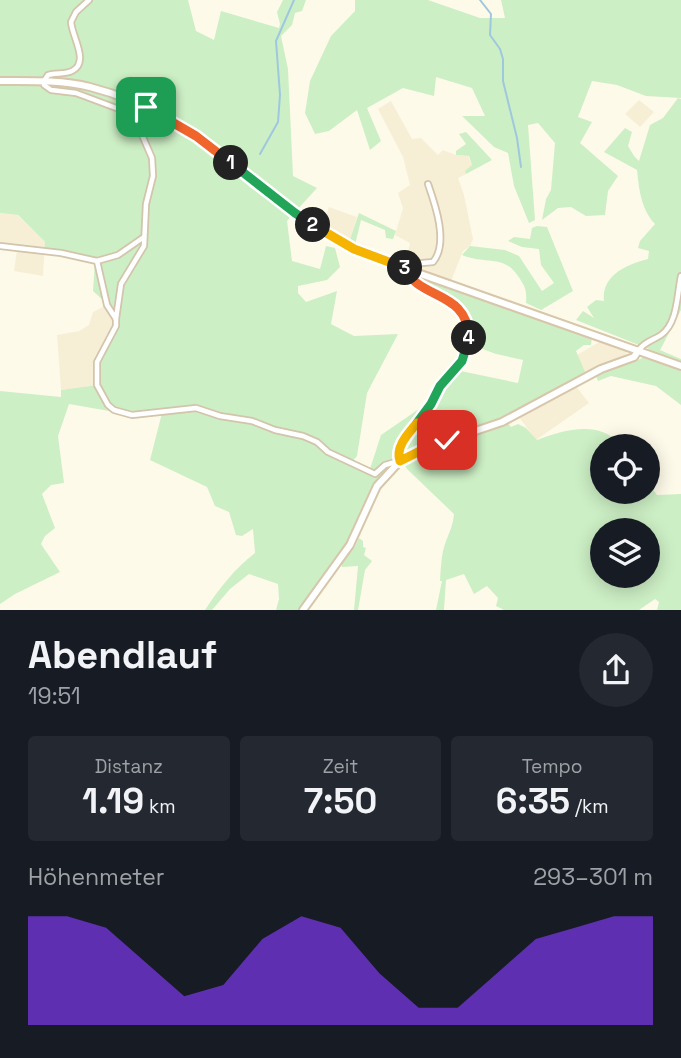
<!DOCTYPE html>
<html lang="de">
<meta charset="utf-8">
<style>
body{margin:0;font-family:"Space Grotesk",sans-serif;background:#242831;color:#f1f3f6;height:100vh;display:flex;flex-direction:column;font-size:26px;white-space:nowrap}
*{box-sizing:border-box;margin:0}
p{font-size:23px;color:#9ea1a6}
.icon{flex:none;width:38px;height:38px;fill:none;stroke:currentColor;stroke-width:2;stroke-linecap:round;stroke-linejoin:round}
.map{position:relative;height:610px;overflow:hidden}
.details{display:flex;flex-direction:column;background:#171b24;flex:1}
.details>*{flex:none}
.fabs{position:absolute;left:590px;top:434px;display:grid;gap:14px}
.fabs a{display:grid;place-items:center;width:70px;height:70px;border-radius:50%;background:#171b24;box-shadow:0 4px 18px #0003;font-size:35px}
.pin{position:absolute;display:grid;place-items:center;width:60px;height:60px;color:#fff;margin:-30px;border-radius:14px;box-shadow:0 4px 10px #0006}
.km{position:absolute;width:35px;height:35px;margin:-18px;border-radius:50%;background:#222;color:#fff;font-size:19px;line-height:35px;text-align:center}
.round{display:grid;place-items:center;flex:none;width:74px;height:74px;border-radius:37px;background:#242831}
.overview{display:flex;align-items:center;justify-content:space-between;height:119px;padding:0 28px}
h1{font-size:38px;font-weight:700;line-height:52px}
.figures{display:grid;grid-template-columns:repeat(3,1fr);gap:10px;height:119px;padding:7px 28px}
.figures div{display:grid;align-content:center;border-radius:7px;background:#242831;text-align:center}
.figures b{font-size:35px;font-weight:700}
.figures small{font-size:19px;font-weight:400}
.figures p{font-size:19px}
.chart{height:196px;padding:14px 28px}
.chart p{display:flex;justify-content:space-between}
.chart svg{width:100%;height:126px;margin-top:7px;fill:#7c3aed;opacity:.7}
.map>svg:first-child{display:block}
.residential{fill:#f7eed6}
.green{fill:#cdefc5;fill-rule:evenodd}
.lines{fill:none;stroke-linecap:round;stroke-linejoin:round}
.stream{stroke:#9fc8de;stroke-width:2}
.street-casing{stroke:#d3c4ac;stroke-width:8}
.secondary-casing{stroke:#d7c6aa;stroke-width:10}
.street{stroke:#fff;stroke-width:4.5}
.secondary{stroke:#fff;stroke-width:6}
.split-1-casing{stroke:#fff;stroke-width:14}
.split-2-casing{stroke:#fff;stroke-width:14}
.split-3-casing{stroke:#fff;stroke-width:14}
.split-4-casing{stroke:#fff;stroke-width:14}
.split-5-casing{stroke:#fff;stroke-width:14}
.split-6-casing{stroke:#fff;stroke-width:14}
.split-1{stroke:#f0652b;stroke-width:9}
.split-2{stroke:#22a559;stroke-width:9}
.split-3{stroke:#f5b400;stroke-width:9}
.split-4{stroke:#f0652b;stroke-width:9}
.split-5{stroke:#22a559;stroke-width:9}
.split-6{stroke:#f5b400;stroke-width:9}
</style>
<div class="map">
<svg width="681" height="610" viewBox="0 0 681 610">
<rect width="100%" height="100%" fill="#fefae9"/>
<!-- residential -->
<g class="residential">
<polygon points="639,100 654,112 640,127 625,114"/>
<polygon points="391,101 412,139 421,138 438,155 443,150 456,155 468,156 472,165 465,171 466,174 458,178 464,195 473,239 470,246 463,251 451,281 405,265 410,243 395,235 403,208 398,193 410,185 403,157 378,109"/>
<polygon points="329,207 357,217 349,242 322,227"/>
<polygon points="0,213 17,215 45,242 43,276 14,271 17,250 0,248"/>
<polygon points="107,305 116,319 97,385 61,390 57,335 79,331 89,325 93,312"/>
<polygon points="601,341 627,350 626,356 586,374 577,355"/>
<polygon points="575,385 589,403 536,440 519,417"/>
</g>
<!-- green -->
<g class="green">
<polygon points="0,0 188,0 196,31 214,40 221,11 279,28 280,24 277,12 283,0 306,0 302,11 295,13 292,25 281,36 288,69 293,176 317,188 296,211 199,136 156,109 59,79 0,77"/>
<polygon points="355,0 428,0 480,18 505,18 501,0 681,0 681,98 646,96 617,85 592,81 578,117 592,122 580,143 618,176 608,191 605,215 586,216 571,207 558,208 542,220 546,199 551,190 555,143 538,123 528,125 535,220 529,223 514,186 508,153 494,147 462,116 485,116 472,88 436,77 434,96 403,88 367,108 381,141 370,150 357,110 329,131 315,134 305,113 310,81 331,36 355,11"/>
<path d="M0 83H52L85 88 147 111 192 137 236 170 250 187 266 199 269 196 293 214 287 221 292 261 320 269 326 246 335 248 340 267 327 280 298 286V293L306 302 337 291 331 324 354 336 398 334 367 393 357 456 351 463 374 476 385 466 395 463 376 483 353 539 302 610H276L279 599 278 584 249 574 230 589 212 610H205C218 590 235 568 255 553L253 529 242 536 236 535 229 512 215 506 207 487 150 460 162 413 132 415 69 404 58 436 64 483 51 485 42 494 55 528 45 536 41 544 60 572 15 594 0 604V391L61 397V390L97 385V362L116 326V318L106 303 93 291 95 261 44 252 45 242 18 215 0 213Z"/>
<path d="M678 98 681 99V310L660 350 681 359V405L656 386 611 376 598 381 596 376 645 357 649 349 576 320 583 311 594 318 587 307 596 300 604 301C601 275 628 264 648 259L649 251 638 248 640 241 655 224C641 209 639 189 637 170L604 152 625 128 632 132 628 146 634 156 639 161 650 125 663 118Z"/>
<polygon points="466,132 492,160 466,174 465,171 472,165 469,156 456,155 456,151 466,144 459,134"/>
<polygon points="359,213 396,231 393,239 386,238 385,230 361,220 355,245 349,242"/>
<path d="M537 226 547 227 573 291 541 310 526 303C527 290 525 286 518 276 503 254 486 265 462 255L470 246 505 250 519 256 542 291 554 283 541 265 539 249 522 247 508 241 514 237 530 239 532 228Z"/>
<path d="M410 272 592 337 591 345H584L576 351 586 374 506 420 511 427 518 424 526 428 537 440C563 430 601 419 621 446H602V492H648V483L657 495 681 494V610H657L659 602 655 599 639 610H504L496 606 498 598 487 586 474 594 464 574 446 580 444 610H436L442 581H440C441 567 441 554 446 541 450 531 453 525 454 514L407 469 401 458 385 464 375 473 370 469 381 435 435 398 441 383 456 370 518 383 523 360 496 354 469 344C466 290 440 305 405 281L403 274 410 281ZM602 530H648V576H602Z"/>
<polygon points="359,538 363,541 363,547 366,548 364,555 372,561 365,570 358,610 354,610 358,566 342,567 341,562 349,551 354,548"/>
</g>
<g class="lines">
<!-- stream -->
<g class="stream">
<polyline points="480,0 491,14 490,35 500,49 503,59 503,81 517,138 521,167"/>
<polyline points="260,154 278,122 280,95 276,41 294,0"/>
</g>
<defs>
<g id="street">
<path d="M0 246 61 253 97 261 107 305 116 319 121 284 144 246 146 204 153 176 152 158 136 121 127 112 76 93 51 90 44 85V81L48 75C56 72 64 75 72 71 90 62 72 37 71 22L76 12 89 0"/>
<polyline points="97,261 118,255 144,237"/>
<polyline points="116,319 116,326 97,362 97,385 108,405 114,410 132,415 196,408 220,416 252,421 275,430 303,436 317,442 328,452 375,474 385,465 399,461"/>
<path d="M638 351C645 341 652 341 661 335 678 323 677 294 681 276"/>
<path d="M398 459C398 437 421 422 431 405 434 398 436 391 440 385 455 366 473 359 469 330 463 290 420 297 407 274V269L412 264 433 262C449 243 435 204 428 184"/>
</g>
<g id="secondary">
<path d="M0 81C30 81 61 80 90 87 178 109 226 165 297 214 323 233 351 247 381 260L681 366"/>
<polyline points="303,610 350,545 377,486 400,461 428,447 502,422 601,369 634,357 638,351"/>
</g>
</defs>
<!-- street casing -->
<use href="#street" class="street-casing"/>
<!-- secondary casing -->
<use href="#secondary" class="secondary-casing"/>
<!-- street -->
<use href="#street" class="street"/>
<!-- secondary -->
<use href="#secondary" class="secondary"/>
</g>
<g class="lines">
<defs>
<polyline id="split-1" points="146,107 196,136 231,163"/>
<polyline id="split-2" points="231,163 295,213 313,225"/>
<polyline id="split-3" points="313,225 354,249 405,268"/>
<path id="split-4" d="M405 268C418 300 468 290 469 338"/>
<polyline id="split-5" points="417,423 431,404 440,386 462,361 469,338"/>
<path id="split-6" d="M417 423C408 434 395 447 400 461L428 447 447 440"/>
</defs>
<!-- split-1 casing -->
<use href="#split-1" class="split-1-casing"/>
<!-- split-2 casing -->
<use href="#split-2" class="split-2-casing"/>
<!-- split-3 casing -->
<use href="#split-3" class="split-3-casing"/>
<!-- split-4 casing -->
<use href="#split-4" class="split-4-casing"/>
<!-- split-5 casing -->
<use href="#split-5" class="split-5-casing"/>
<!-- split-6 casing -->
<use href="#split-6" class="split-6-casing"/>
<!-- split-1 -->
<use href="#split-1" class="split-1"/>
<!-- split-2 -->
<use href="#split-2" class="split-2"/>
<!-- split-3 -->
<use href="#split-3" class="split-3"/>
<!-- split-4 -->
<use href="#split-4" class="split-4"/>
<!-- split-5 -->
<use href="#split-5" class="split-5"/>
<!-- split-6 -->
<use href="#split-6" class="split-6"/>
</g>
</svg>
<div class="fabs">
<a><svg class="icon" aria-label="locate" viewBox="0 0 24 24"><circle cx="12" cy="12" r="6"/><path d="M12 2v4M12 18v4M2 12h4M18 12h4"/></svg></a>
<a><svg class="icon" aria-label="layers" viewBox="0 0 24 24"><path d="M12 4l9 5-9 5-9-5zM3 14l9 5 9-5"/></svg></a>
</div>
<div class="pin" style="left:146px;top:107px;background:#1e9e55"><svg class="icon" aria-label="arrive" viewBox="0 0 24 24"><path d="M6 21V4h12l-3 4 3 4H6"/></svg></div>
<div class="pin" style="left:447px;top:440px;background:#d93025"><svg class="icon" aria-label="check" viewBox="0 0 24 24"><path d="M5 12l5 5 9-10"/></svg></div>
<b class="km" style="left:231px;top:163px">1</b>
<b class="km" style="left:313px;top:225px">2</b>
<b class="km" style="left:405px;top:268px">3</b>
<b class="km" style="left:469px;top:338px">4</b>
</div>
<section class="details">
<div class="overview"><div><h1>Abendlauf</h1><p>19:51</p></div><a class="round"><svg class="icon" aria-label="share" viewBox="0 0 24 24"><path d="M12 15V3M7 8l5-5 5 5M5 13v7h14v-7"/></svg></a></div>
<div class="figures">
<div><p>Distanz</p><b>1.19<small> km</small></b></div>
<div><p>Zeit</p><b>7:50</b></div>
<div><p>Tempo</p><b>6:35<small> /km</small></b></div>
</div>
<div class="chart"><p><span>Höhenmeter</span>293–301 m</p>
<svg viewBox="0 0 160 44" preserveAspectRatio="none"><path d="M0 44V6L10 6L20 10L30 22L40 34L50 30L60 14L70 6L80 10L90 26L100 38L110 38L120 26L130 14L140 10L150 6L160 6V44z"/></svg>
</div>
</section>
